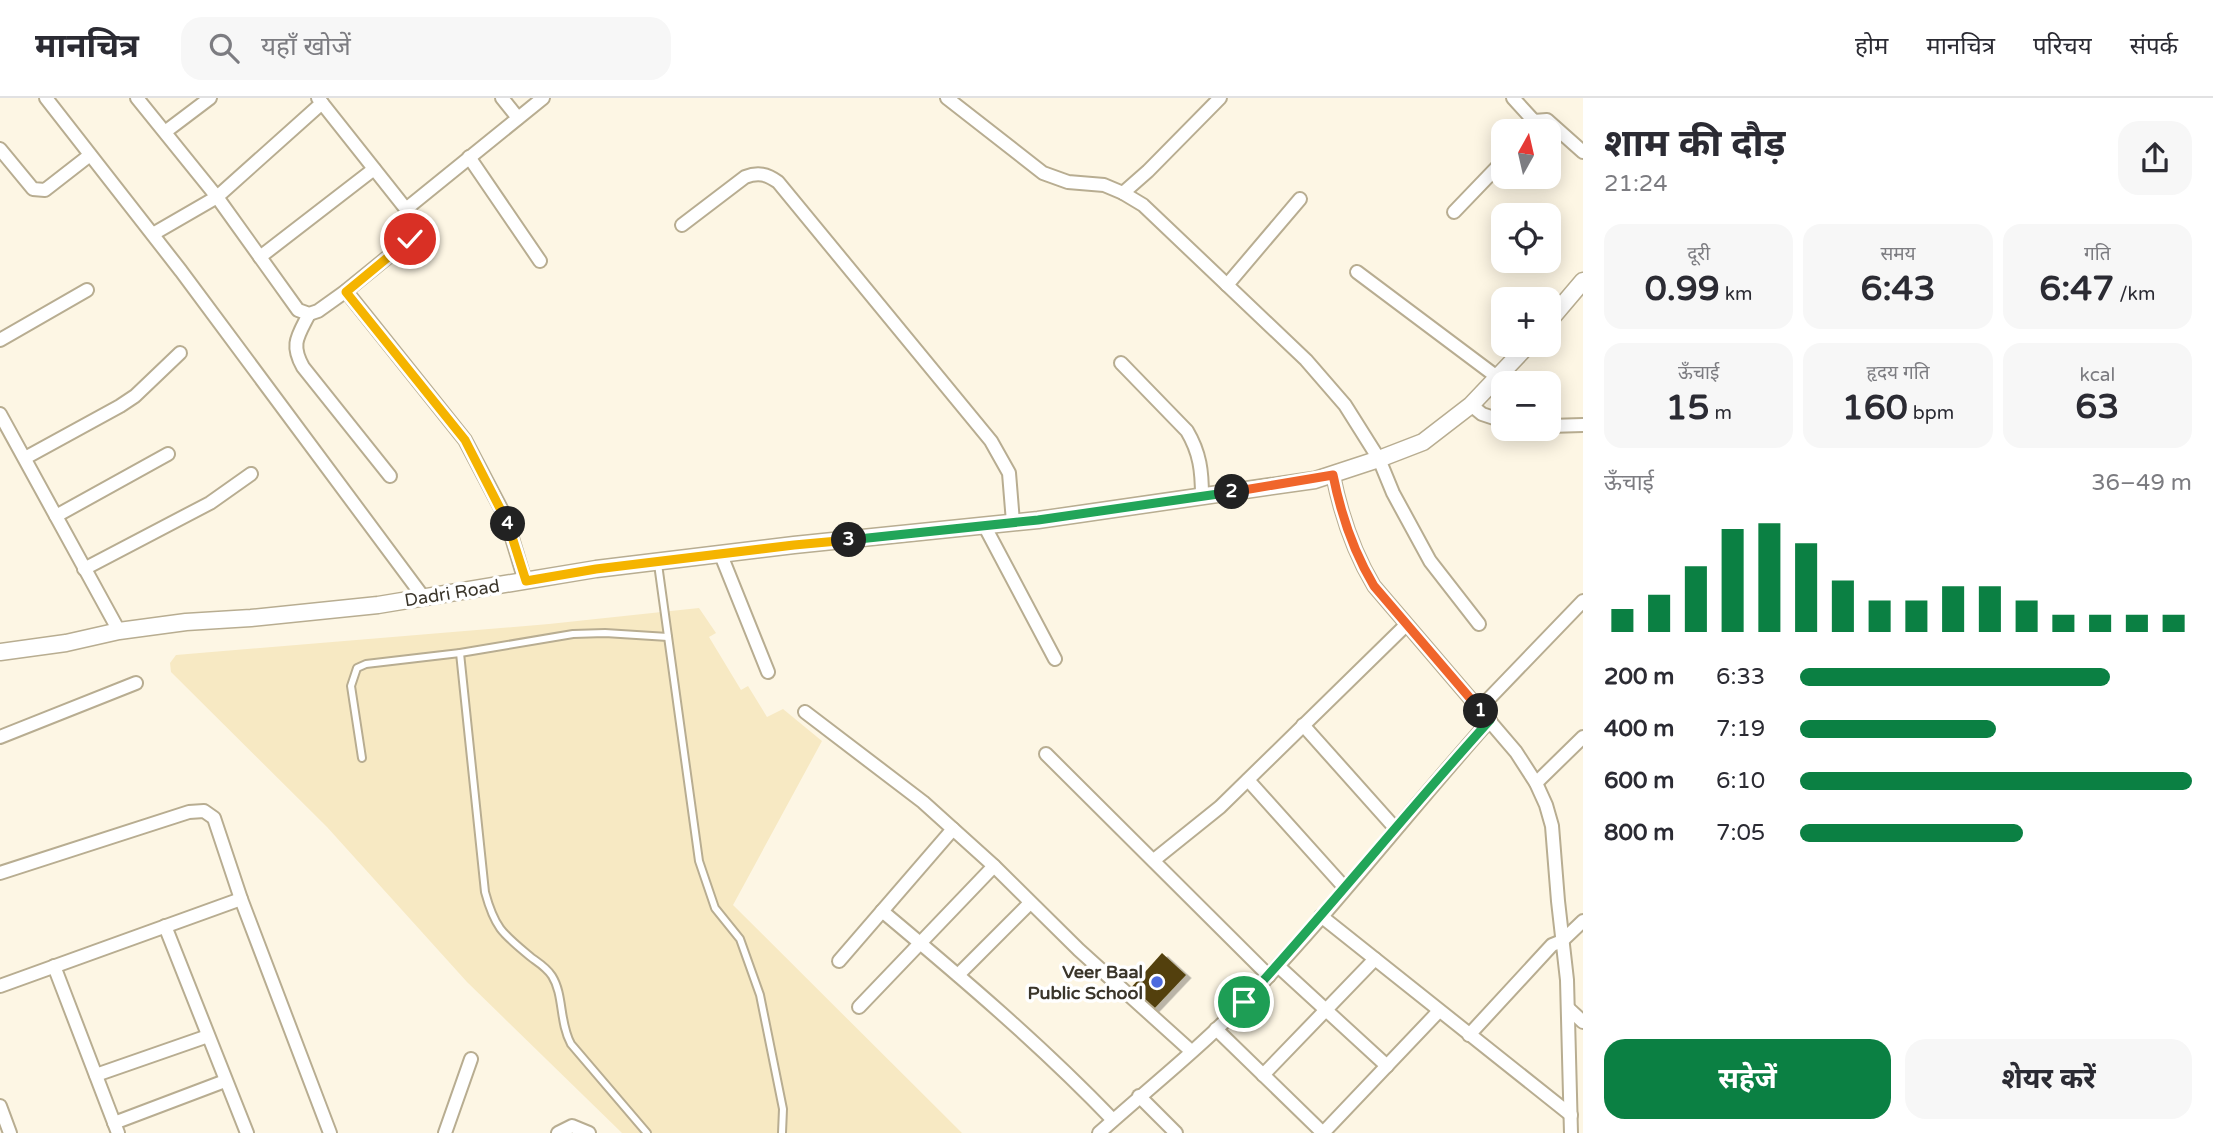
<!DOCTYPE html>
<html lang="hi">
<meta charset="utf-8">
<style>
body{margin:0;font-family:"Varela Round","Noto Sans Devanagari",sans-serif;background:#f7f7f7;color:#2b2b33;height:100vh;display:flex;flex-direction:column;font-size:26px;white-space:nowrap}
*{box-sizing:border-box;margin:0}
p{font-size:23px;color:#7c7c81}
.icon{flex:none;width:38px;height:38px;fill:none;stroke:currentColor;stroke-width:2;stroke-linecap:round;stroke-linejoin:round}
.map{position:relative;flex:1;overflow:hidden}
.panel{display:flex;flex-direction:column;background:#fff;width:630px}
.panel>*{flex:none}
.needle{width:46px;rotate:8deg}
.controls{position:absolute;left:1491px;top:21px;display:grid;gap:14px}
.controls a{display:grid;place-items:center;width:70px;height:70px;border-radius:14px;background:#fff;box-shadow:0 4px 18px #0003;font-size:35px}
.pin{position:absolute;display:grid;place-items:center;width:60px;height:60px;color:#fff;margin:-30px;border:4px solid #fff;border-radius:50%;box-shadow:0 2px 7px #0007}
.km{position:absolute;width:35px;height:35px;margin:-18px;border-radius:50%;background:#222;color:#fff;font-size:19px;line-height:35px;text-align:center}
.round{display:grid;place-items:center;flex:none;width:74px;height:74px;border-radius:21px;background:#f7f7f7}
.overview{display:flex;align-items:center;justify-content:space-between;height:119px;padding:0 21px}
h1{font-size:38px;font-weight:700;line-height:52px}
.figures{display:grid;grid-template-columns:repeat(3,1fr);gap:10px;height:119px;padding:7px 21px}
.figures div{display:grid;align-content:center;border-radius:18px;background:#f7f7f7;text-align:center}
.figures b{font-size:35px;font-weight:700}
.figures small{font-size:19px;font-weight:400}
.figures p{font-size:19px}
.chart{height:196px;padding:14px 21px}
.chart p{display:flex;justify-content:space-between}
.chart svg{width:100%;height:126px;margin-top:7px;stroke:#0b8043;stroke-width:6}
.button{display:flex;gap:14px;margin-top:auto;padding:14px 21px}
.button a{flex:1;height:80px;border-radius:21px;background:#0b8043;color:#fff;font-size:28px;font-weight:700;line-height:80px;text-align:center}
.button a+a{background:#f7f7f7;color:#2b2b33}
ul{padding:0 21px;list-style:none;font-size:23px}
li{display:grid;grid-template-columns:112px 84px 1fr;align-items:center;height:52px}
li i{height:18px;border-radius:9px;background:#0b8043}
header{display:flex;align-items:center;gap:42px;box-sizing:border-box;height:98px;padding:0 35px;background:#fff;border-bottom:2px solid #e1e1e2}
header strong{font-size:33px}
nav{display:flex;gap:38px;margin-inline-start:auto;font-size:24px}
.search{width:490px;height:63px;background:#f7f7f7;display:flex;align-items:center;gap:18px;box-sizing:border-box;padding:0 24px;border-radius:21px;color:#7c7c81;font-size:26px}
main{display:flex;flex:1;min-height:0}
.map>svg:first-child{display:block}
.built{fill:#f7e9c3}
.building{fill:#53410a;filter:url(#shadow)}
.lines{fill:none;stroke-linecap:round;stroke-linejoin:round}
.service-casing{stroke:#b8ad91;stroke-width:10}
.minor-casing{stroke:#b8ad91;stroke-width:16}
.secondary-casing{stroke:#b8ad91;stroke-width:19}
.service{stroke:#fff;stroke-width:6}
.minor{stroke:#fff;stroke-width:12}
.secondary{stroke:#fff;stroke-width:16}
.split-1-casing{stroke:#fff;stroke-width:14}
.split-2-casing{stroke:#fff;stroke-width:14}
.split-3-casing{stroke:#fff;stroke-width:14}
.split-4-casing{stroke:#fff;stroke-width:14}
.split-5-casing{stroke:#fff;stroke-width:14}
.split-1{stroke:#22a559;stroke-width:9}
.split-2{stroke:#f0652b;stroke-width:9}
.split-3{stroke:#22a559;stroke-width:9}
.split-4{stroke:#f5b400;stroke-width:9}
.split-5{stroke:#f5b400;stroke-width:9}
.poi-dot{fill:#4c6ade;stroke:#fff;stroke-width:2.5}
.labels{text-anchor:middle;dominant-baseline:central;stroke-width:7;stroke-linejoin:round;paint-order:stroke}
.street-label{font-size:18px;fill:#3a352a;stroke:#fff}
.poi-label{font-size:18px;font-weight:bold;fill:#3a352a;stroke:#fff;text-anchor:end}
</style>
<header>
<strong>मानचित्र</strong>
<div class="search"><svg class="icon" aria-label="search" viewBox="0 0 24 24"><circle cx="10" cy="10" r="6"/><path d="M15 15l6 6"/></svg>यहाँ खोजें</div>
<nav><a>होम</a><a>मानचित्र</a><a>परिचय</a><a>संपर्क</a></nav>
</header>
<main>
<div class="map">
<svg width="1583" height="1035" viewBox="0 0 1583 1035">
<defs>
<filter id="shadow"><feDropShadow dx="5.5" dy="3" stdDeviation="0" flood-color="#0004"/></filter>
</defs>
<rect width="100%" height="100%" fill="#fdf6e4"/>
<!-- built -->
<polygon class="built" points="699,510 716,535 709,539 741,592 748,588 767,619 783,611 822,643 733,807 962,1035 622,1035 467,884 327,729 171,574 170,565 176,557 549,526"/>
<!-- building -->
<polygon class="building" points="1162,855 1186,877 1152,913 1129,892"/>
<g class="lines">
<defs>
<g id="service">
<polyline points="658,466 699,763 715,810 740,841 760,897 783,1011 782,1035"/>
<path d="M460 555 485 794C495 831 503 836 532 860 539 865 547 870 552 878 564 897 559 924 571 946L647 1035"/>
<polyline points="362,660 351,588 357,570 366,566 460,555 573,536 605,535 668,539"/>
</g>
<g id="minor">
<polyline points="46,0 181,173 424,500"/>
<polyline points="137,0 217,99 298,212 309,216 318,213 346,193 410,141 414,127 406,111 318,0"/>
<polyline points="502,0 518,20"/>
<polyline points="947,0 1043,75 1068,84 1104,87 1123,95 1143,107 1306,262 1345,307 1379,361 1393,395 1430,463 1479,526"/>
<polyline points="1513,0 1534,23 1547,22 1583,54"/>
<polyline points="165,34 210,0"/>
<polyline points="0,51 33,91 45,92 90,57"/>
<polyline points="469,59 540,163"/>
<polyline points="1123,95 1148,73 1220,0"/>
<polyline points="406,111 543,0"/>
<polyline points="1454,114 1503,63"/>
<path d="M682 127 745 79C758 74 767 76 778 84L991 343 1009 375 1013 424"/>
<polyline points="153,136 217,99 322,5"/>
<polyline points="260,159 374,71"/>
<polyline points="1357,174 1497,279"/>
<polyline points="1227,187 1300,101"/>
<polyline points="346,193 465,342 506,420 525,483"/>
<path d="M309 216C298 238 290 246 303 269L390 378"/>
<polyline points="0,242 87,192"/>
<path d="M1121 265 1187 333C1200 355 1202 373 1202 399"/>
<polyline points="1471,307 1482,316 1503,323"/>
<polyline points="0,316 119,533"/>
<polyline points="1549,328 1583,327"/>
<polyline points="25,360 120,308 135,298 180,255"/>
<path d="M1333 377C1341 417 1353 453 1374 488L1516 654 1536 685 1546 707 1552 728 1558 803 1567 882 1571 1035"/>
<polyline points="56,418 168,356"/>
<polyline points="984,427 1055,561"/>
<polyline points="721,457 768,574"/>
<polyline points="84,471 210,405 251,376"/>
<polyline points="1479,611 1583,503"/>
<polyline points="805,614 923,704 994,768 1079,852 1191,953"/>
<polyline points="1303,627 1395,730"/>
<polyline points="0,639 136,585"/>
<polyline points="1046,656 1269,878"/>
<polyline points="1248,682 1345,790"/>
<polyline points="1536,685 1583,639"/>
<polyline points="1154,762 1220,709 1406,527"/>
<polyline points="0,775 189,714 204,713 214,720 241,801 330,1035"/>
<path d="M882 813C962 880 1041 947 1113 1022"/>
<polyline points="1321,818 1571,1017"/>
<polyline points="165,828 247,1035"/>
<polyline points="839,863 953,731"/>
<polyline points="54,868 118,1035"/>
<polyline points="1278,868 1387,968"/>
<polyline points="958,877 1030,805"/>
<polyline points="0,888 241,801"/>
<polyline points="859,909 994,768"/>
<polyline points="1569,911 1583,924"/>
<polyline points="1216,931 1323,1035"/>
<polyline points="1469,937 1552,847 1562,843 1583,823"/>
<polyline points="96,977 208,938"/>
<polyline points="1263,977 1375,861"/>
<polyline points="1139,998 1176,1035"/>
<polyline points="0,1008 10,1035"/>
<polyline points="114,1025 225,983"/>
<polyline points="445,1035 471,961"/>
<polyline points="558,1035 572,1028 589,1035"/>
<path d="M1099 1035C1148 991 1200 950 1245 903 1331 814 1407 715 1490 622"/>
<polyline points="1323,1035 1439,913"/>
</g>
<g id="secondary">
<polyline points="1549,223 1583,183"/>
<polyline points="0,554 66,545 119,533 186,524 251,520 378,507 596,471 794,447 1038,422 1315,382 1379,361 1423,344 1471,307 1528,247"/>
</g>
</defs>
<!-- service casing -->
<use href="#service" class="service-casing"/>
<!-- minor casing -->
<use href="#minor" class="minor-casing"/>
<!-- secondary casing -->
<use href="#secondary" class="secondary-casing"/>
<!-- service -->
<use href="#service" class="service"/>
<!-- minor -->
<use href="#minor" class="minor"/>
<!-- secondary -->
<use href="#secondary" class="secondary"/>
</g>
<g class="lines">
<defs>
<path id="split-1" d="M1244 904C1328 812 1406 715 1490 622L1481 613"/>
<path id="split-2" d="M1232 394 1333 377C1341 417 1353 453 1374 488L1481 613"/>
<polyline id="split-3" points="849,442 1038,422 1232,394"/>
<polyline id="split-4" points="508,426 526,483 596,471 794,447 849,442"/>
<polyline id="split-5" points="410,141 346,194 465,342 508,426"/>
</defs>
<!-- split-1 casing -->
<use href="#split-1" class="split-1-casing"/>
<!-- split-2 casing -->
<use href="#split-2" class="split-2-casing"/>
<!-- split-3 casing -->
<use href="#split-3" class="split-3-casing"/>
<!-- split-4 casing -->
<use href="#split-4" class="split-4-casing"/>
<!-- split-5 casing -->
<use href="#split-5" class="split-5-casing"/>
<!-- split-1 -->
<use href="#split-1" class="split-1"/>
<!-- split-2 -->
<use href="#split-2" class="split-2"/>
<!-- split-3 -->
<use href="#split-3" class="split-3"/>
<!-- split-4 -->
<use href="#split-4" class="split-4"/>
<!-- split-5 -->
<use href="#split-5" class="split-5"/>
</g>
<!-- markers -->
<circle class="poi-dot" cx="1157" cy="884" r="7"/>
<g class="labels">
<!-- street labels -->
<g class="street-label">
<text transform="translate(452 495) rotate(-9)">Dadri Road</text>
</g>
<!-- poi labels -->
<g class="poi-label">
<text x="1143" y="874">Veer Baal<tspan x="1143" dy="21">Public School</tspan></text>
</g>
</g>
</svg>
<div class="controls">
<a><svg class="needle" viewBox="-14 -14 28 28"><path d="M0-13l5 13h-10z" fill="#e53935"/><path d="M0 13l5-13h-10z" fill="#7c7c81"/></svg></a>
<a><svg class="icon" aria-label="locate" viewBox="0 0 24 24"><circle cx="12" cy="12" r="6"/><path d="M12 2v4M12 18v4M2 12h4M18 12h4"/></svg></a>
<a>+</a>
<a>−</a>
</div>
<div class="pin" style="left:1244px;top:904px;background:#1e9e55"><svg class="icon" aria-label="arrive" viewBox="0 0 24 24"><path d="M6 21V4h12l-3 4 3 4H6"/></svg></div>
<div class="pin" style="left:410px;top:141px;background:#d93025"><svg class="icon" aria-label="check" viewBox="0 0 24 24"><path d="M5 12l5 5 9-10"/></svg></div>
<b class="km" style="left:1481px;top:613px">1</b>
<b class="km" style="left:1232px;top:394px">2</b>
<b class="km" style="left:849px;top:442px">3</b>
<b class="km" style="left:508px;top:426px">4</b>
</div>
<section class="panel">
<div class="overview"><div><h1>शाम की दौड़</h1><p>21:24</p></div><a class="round"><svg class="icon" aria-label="share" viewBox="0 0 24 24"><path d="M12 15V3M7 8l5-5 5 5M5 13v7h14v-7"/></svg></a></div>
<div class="figures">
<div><p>दूरी</p><b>0.99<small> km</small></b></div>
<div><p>समय</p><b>6:43</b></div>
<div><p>गति</p><b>6:47<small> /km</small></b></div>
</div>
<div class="figures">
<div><p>ऊँचाई</p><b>15<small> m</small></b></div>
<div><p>हृदय गति</p><b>160<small> bpm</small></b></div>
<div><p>kcal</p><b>63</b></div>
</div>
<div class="chart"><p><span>ऊँचाई</span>36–49 m</p>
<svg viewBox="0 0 160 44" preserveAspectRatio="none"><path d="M5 44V36M15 44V31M25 44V21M35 44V8M45 44V6M55 44V13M65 44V26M75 44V33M85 44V33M95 44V28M105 44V28M115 44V33M125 44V38M135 44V38M145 44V38M155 44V38"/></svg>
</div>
<ul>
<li><b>200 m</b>6:33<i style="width:79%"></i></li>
<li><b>400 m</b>7:19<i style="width:50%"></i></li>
<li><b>600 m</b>6:10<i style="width:100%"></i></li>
<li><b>800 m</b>7:05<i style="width:57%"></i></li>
</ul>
<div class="button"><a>सहेजें</a><a>शेयर करें</a></div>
</section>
</main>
